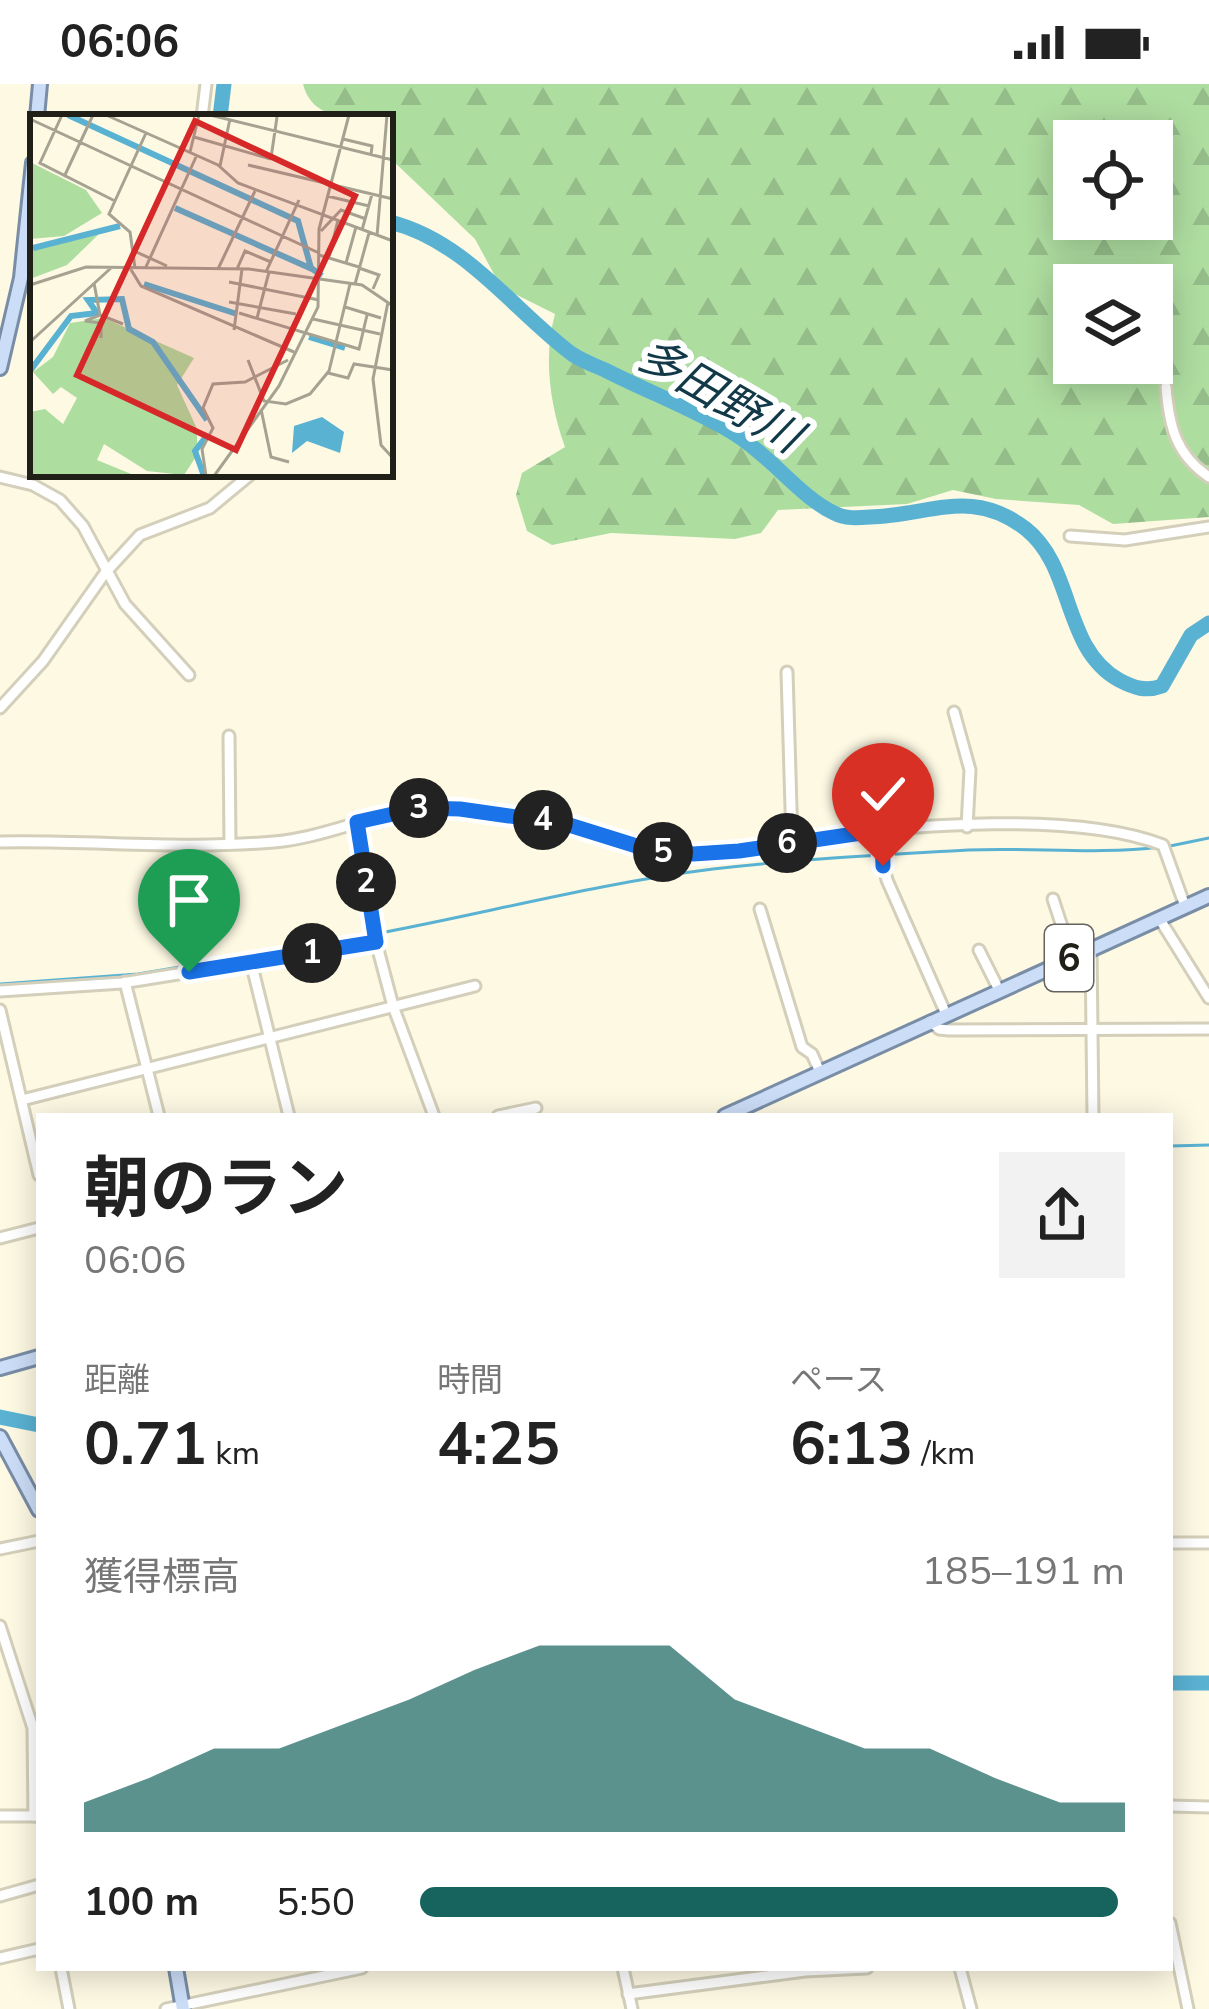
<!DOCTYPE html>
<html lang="ja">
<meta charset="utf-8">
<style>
body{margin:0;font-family:"Nunito Sans","Noto Sans JP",sans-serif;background:#f2f2f2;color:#222;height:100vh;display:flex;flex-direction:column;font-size:45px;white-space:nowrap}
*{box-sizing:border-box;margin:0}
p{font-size:39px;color:#767676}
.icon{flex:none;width:66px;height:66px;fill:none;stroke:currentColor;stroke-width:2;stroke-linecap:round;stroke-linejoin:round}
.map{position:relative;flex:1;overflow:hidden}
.details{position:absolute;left:36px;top:1029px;width:1137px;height:858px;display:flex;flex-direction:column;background:#fff;border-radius:0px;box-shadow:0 6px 30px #0003}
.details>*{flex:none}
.fabs{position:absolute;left:1053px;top:36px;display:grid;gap:24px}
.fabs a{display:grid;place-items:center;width:120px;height:120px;border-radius:0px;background:#fff;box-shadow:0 6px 30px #0003;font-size:60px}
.pin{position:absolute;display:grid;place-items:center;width:102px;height:102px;color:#fff;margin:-123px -51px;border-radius:50% 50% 50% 0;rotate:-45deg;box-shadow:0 0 12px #0007}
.pin .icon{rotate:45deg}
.km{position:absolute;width:60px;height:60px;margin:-30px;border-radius:50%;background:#222;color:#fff;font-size:33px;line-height:60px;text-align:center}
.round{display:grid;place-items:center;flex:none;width:126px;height:126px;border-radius:0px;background:#f2f2f2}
.summary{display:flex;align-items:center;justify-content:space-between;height:204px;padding:0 48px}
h1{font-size:66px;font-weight:700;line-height:90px}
.figures{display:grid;grid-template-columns:repeat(3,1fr);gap:18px;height:204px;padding:12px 48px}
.figures div{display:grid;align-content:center}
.figures b{font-size:60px;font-weight:700}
.figures small{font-size:33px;font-weight:400}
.figures p{font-size:33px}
.chart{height:336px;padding:24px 48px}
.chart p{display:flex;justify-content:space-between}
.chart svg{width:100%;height:216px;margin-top:12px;fill:#17645f;opacity:.7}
ul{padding:0 48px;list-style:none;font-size:39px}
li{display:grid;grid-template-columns:192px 144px 1fr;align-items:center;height:90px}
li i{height:30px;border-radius:15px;background:#17645f}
.status{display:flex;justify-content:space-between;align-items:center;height:84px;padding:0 60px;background:#fff;direction:ltr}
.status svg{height:33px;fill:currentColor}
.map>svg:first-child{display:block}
.forest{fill:url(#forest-firs);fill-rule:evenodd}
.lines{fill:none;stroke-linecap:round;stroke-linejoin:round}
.stream{stroke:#5ab2d3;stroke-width:3}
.river{stroke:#5ab2d3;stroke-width:15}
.minor-casing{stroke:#d3cfba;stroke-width:15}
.major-casing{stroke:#798da6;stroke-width:18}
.minor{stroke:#fff;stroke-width:9}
.major{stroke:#cbddf7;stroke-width:12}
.route-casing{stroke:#fff;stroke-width:24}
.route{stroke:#1a73e8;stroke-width:15}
.labels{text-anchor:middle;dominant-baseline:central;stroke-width:12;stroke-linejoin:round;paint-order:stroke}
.shield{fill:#fff;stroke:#64635d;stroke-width:3}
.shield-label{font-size:39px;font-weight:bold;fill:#212018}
.water-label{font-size:45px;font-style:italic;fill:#113947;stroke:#fff}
.inset-river{fill:none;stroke:#5ab2d3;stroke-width:6}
.inset-road{fill:none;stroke:#a5a292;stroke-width:3}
.view{fill:#d62828;fill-opacity:0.15;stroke:#d62828;stroke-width:6}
.inset-edge{fill:none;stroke:#212018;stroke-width:6}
</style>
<div class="status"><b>06:06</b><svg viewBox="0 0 49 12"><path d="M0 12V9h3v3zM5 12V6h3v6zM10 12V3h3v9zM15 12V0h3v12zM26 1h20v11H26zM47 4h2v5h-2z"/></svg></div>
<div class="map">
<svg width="1209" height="1925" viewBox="0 0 1209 1925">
<defs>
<pattern id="forest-firs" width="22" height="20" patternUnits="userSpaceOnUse" patternTransform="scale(3)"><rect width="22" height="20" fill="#aedda0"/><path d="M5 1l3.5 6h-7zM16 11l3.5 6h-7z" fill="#95bd89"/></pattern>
</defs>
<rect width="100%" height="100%" fill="#fdf9e3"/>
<!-- forest -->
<path class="forest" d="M303 0H1209V433L1113 440 1079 421 996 415 953 406 907 420 778 426 761 449 735 455 611 449 552 461 527 447 516 411 522 389 565 363C550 321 543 273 555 230L501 203 475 155 390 74V33C357 33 313 40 303 0ZM1074 57H1152V135H1074ZM1074 201H1152V279H1074Z"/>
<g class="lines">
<!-- stream -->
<g class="stream">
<polyline points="1170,762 1209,754"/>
<path d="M380 849C491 828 600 799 713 785 797 775 884 771 968 766 1032 763 1096 771 1160 763"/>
<polyline points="0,900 138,890 371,851"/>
<polyline points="1170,1062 1209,1061"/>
</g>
<!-- river -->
<g class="river">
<polyline points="220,33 224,0"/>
<path d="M390 138C466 157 513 226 572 270 582 277 594 281 605 286 648 308 694 325 735 350 771 372 800 413 834 429 845 435 858 434 870 433 931 431 972 403 1026 445 1075 484 1062 564 1119 596 1134 604 1146 608 1162 602L1191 551 1209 539"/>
<polyline points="0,1333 39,1341"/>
<polyline points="1170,1599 1209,1599"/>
</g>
<defs>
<g id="minor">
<polyline points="202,33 206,0"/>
<path d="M1166 303C1169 342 1176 371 1209 393"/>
<polyline points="0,393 33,401 60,416 83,442 125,520 189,591"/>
<polyline points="1070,452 1125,456 1209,443"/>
<polyline points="787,588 792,758"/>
<polyline points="0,624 43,577 105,489 140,451 210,424 251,390"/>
<polyline points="954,628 970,686 967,743"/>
<polyline points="229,652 230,760"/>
<polyline points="357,738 376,858 393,922 434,1032"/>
<polyline points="882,746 881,772 887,796 946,930"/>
<path d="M0 758C91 756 182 766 274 758 332 753 383 723 443 724 484 725 530 731 569 741 614 753 655 771 702 770 742 769 780 758 819 753 913 741 1075 727 1163 761L1185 822"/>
<polyline points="1053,815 1072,873"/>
<polyline points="760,825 802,963 812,970 820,988"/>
<polyline points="1159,834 1209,914"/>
<polyline points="1091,864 1093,1032"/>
<polyline points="979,866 999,906"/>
<polyline points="251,878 289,1032"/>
<polyline points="125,898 159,1032"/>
<polyline points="0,907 122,899 376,858"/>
<polyline points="0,926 39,1091"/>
<polyline points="930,937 939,945 949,946 1209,945"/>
<polyline points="22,1016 475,902"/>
<polyline points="498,1032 536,1024"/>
<polyline points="0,1154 39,1144"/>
<polyline points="1170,1459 1209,1459"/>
<polyline points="0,1465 39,1457"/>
<polyline points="0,1542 33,1644 34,1732"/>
<polyline points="1170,1722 1209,1723"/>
<polyline points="0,1732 39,1732"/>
<polyline points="0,1812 39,1801"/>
<polyline points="1170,1839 1188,1925"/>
<polyline points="0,1874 39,1865"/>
<polyline points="61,1884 69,1925"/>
<polyline points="623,1884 632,1925"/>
<polyline points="960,1884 971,1925"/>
<polyline points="628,1910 805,1887 867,1884"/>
<polyline points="166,1925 362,1884"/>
</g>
<g id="major">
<polyline points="37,33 40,0"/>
<polyline points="0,284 21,194 33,79"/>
<polyline points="725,1032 1209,812"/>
<polyline points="0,1284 39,1273"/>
<polyline points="0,1353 39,1426"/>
<polyline points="176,1884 183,1925"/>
</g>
</defs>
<!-- minor casing -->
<use href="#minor" class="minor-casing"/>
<!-- major casing -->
<use href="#major" class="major-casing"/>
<!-- minor -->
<use href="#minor" class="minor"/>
<!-- major -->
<use href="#major" class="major"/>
</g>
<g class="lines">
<defs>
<polyline id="route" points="189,888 376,858 357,738 420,724 460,725 566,740 643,764 693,770 739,767 882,746 883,782"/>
</defs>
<!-- route casing -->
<use href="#route" class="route-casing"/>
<!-- route -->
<use href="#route" class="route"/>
</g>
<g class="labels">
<!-- shield labels -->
<rect class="shield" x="1045" y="841" width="48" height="66" rx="9"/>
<g class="shield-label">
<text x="1069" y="874">6</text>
</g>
<!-- water labels -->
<g class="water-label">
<text transform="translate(719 312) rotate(30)">多田野川</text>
</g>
</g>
<!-- overview -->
<g transform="translate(30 30)">
<rect width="363" height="363" fill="#fdf9e3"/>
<path d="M0 48 56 76 72 99 34 122 0 125ZM58 119 68 121 37 151 0 165V134ZM74 204 164 244 147 271 167 315V341L154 361 117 357 74 330 67 346 106 362H0V298L15 295 33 310 47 284 31 273 23 280 3 258 23 243 40 209Z" fill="#aedda0"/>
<path d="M292 303 314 318 310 339 277 327 262 339 264 312Z" fill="#5ab2d3"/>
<path class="inset-river" d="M38 1 268 107 281 154 292 162M145 94 282 155M3 134 90 112M114 170 207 200M279 223 315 234M0 257 41 202 67 199 58 186 92 185 99 215 123 228 177 306M174 362 165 337 178 320"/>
<path class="inset-road" d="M32 1 10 49 85 87M76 1 188 51 208 69 363 127M180 1 363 46M0 5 289 139M164 23 241 45M313 25 342 32 341 41M160 38 169 1M241 44 247 3M218 51 363 85M190 52 200 5M34 63 63 1M297 82 339 92M332 116 342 80M291 117 311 96 336 105M347 122 357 1M102 136 137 152M289 141 329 153M299 143 308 106M316 149 326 113M100 154 111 172 264 238M105 154 100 118 79 100 116 19M329 154 349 161 343 175M115 155 166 43M188 155 225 77M207 155 215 137 241 148M236 158 269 86M199 168 289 186M64 169 70 201 93 210M325 170 339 119M0 171 56 153 219 155 332 171 363 192M199 188 266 200M358 188 343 265 351 331 361 342M315 193 351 204M209 199 329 235 337 201M70 201 55 207 71 209V224M227 204 239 158M283 205 350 220M204 216 212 155M0 228 81 154M218 246 234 287 256 290 280 280 299 257 320 170M298 259 318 264 324 250 363 256M231 295 241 343 259 348M176 362 172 335 183 314 173 294 183 270 215 268 258 246M184 362 249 272 288 193 289 115 319 1"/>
<path class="view" d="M165 7 325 82 206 336 47 261Z"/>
<rect width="363" height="363" class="inset-edge"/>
</g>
</svg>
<div class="fabs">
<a><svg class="icon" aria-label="locate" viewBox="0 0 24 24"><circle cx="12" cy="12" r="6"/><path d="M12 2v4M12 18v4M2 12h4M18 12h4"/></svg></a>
<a><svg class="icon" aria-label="layers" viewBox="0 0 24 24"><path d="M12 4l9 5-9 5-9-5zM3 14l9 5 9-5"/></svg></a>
</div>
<div class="pin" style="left:189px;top:888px;background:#1e9e55"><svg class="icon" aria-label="arrive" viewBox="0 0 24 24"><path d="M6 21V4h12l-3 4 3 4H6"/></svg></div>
<div class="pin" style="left:883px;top:782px;background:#d93025"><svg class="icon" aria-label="check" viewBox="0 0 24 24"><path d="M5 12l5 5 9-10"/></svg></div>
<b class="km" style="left:312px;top:869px">1</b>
<b class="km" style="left:366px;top:798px">2</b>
<b class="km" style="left:419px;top:724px">3</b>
<b class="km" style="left:543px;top:736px">4</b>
<b class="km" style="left:663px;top:768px">5</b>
<b class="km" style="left:787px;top:759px">6</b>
<section class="details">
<div class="summary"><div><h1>朝のラン</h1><p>06:06</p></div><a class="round"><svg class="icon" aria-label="share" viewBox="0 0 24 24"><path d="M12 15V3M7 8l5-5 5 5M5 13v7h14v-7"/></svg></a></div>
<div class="figures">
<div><p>距離</p><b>0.71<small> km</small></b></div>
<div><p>時間</p><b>4:25</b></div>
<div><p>ペース</p><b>6:13<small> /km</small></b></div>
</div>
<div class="chart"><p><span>獲得標高</span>185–191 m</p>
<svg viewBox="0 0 160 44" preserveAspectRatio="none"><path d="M0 44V38L10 33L20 27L30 27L40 22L50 17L60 11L70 6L80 6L90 6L100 17L110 22L120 27L130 27L140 33L150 38L160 38V44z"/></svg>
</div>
<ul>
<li><b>100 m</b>5:50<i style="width:99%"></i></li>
</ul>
</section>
</div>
